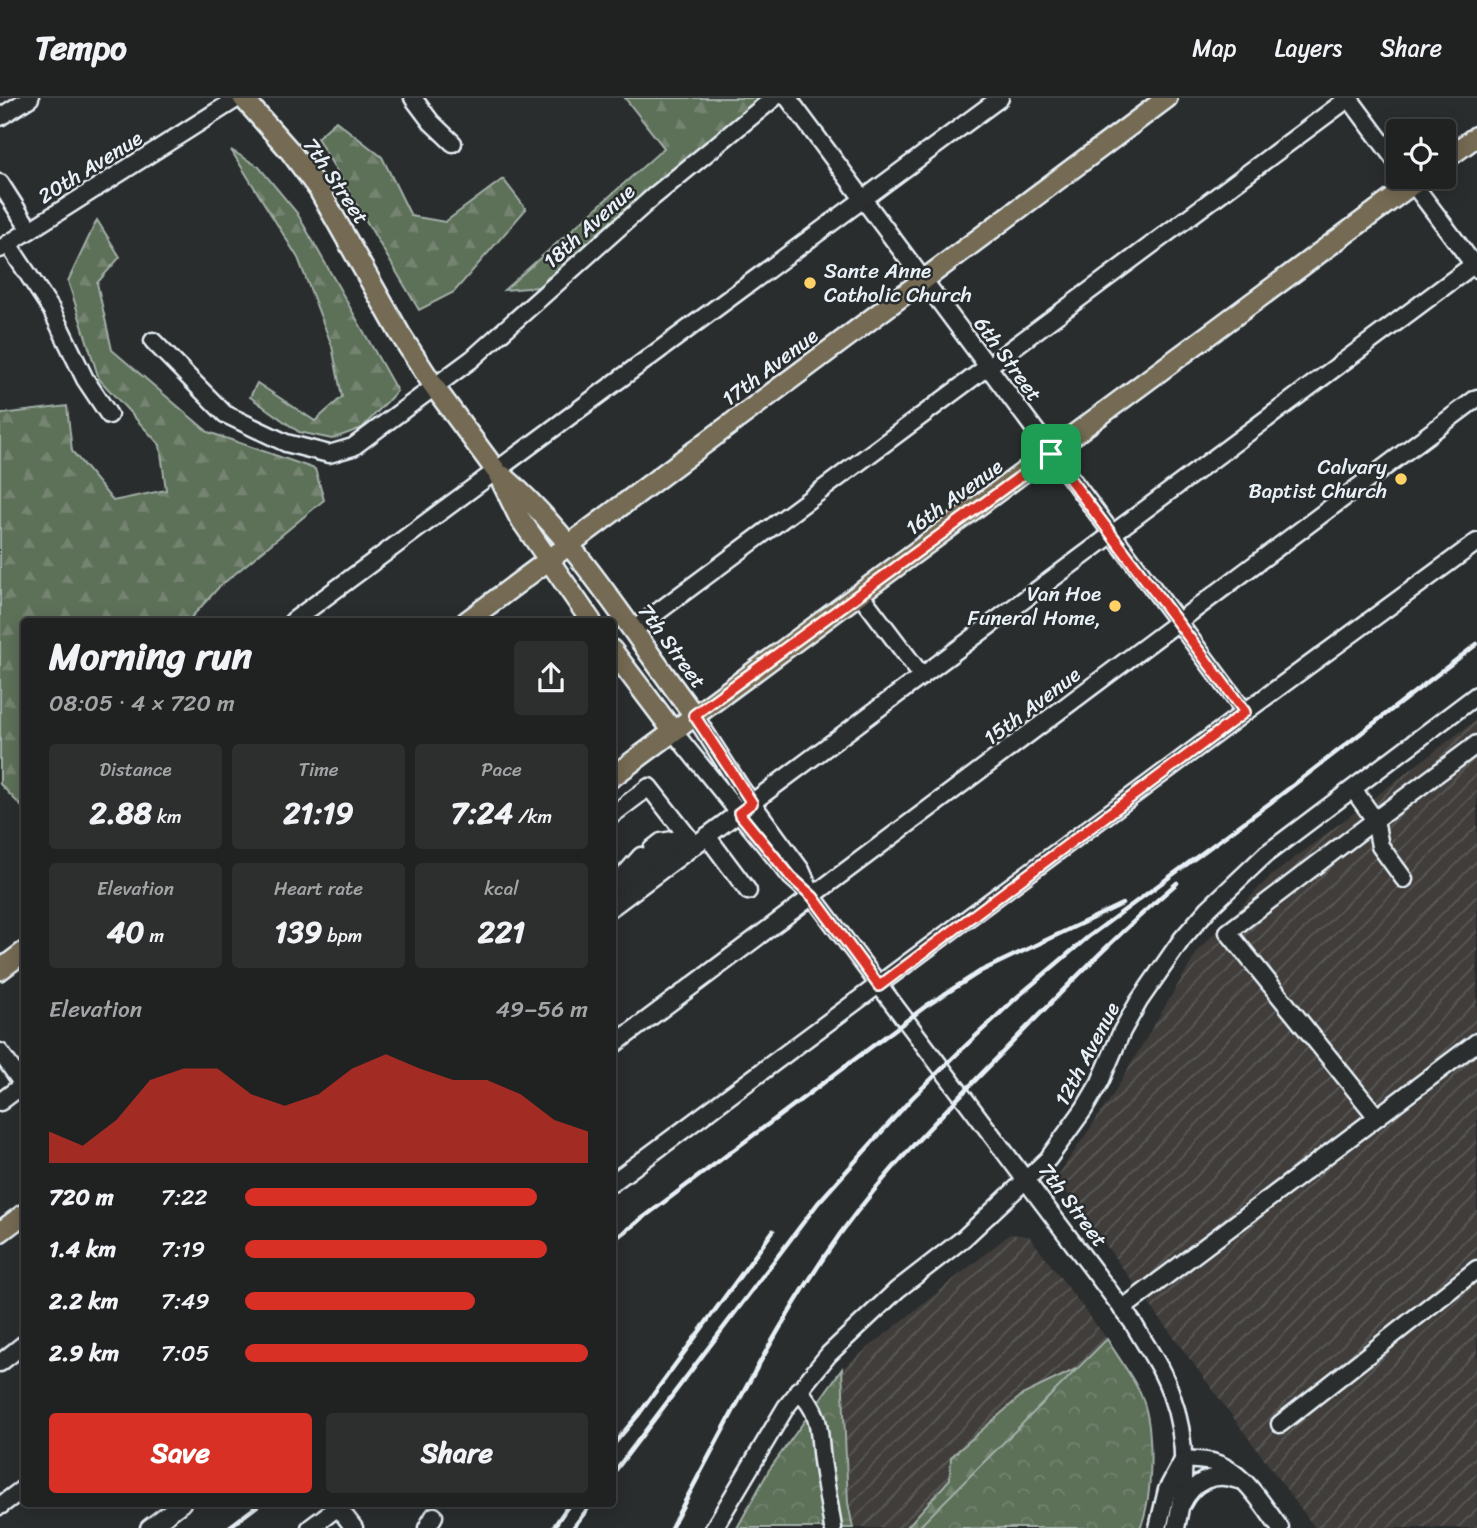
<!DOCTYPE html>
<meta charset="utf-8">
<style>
body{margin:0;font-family:Sriracha,sans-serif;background:#2d2f2f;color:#f1f3f6;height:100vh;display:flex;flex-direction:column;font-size:26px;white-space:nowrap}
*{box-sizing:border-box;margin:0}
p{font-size:23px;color:#a2a4a5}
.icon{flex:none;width:38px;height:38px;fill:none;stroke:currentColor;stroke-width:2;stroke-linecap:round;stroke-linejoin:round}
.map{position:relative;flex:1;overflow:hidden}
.details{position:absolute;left:21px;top:520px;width:595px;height:889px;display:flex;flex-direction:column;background:#202222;border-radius:7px;box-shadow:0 4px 18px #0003,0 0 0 2px #3d3f40}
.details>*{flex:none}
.fabs{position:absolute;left:1386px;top:21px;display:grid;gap:14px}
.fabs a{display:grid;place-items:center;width:70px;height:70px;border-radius:7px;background:#202222;box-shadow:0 4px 18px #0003,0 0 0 2px #3d3f40;font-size:35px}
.pin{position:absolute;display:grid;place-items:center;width:60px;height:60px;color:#fff;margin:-30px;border-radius:14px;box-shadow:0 4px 10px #0006}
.round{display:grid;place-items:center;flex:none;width:74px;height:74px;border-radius:7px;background:#2d2f2f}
.summary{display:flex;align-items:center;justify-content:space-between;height:119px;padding:0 28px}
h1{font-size:38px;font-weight:700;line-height:52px}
.metrics{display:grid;grid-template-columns:repeat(3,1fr);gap:10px;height:119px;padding:7px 28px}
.metrics div{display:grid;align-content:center;border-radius:7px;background:#2d2f2f;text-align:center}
.metrics b{font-size:30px;font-weight:700}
.metrics small{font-size:19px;font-weight:400}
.metrics p{font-size:19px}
.chart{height:196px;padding:14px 28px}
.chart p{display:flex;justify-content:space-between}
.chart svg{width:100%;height:126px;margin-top:7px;fill:#d93025;opacity:.7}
.action{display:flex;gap:14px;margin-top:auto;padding:14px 28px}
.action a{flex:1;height:80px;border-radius:7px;background:#d93025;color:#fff;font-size:28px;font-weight:700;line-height:80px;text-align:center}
.action a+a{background:#2d2f2f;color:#f1f3f6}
ul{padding:0 28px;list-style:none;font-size:23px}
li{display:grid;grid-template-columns:112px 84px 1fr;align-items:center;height:52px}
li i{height:18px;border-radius:9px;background:#d93025}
header{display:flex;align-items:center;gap:42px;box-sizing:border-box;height:98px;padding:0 35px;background:#202222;border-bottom:2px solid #3d3f40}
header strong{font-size:33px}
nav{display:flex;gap:38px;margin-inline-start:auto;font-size:24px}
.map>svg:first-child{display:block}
.industrial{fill:url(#industrial-furrows)}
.forest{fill:url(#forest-firs);stroke:#a2b0a8;stroke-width:2}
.park{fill:url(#park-crowns);stroke:#a2b0a8;stroke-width:2}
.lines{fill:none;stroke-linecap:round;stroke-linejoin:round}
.minor-casing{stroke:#e8f1f8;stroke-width:21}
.major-casing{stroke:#e8f1f8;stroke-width:24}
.minor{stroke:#2a2d2e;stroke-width:16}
.major{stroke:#746b52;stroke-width:19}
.rail{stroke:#e8f1f8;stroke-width:4.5}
.route-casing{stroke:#fff;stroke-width:14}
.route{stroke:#d93025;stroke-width:9}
.poi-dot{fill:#ffd166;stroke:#2a2d2e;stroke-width:2.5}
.labels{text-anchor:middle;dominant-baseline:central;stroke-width:5;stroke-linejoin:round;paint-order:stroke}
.street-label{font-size:21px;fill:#e8f1f8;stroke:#2a2d2e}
.poi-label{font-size:21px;fill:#e8f1f8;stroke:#2a2d2e;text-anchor:end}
</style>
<header>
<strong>Tempo</strong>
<nav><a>Map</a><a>Layers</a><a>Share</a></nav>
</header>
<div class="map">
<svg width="1477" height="1430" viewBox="0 0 1477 1430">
<defs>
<pattern id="industrial-furrows" width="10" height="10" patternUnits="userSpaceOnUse" patternTransform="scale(1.75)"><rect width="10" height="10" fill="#3f3d3a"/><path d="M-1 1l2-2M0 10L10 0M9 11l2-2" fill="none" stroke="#5b5a57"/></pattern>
<pattern id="forest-firs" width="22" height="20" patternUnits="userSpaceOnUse" patternTransform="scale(1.75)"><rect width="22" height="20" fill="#5d6f58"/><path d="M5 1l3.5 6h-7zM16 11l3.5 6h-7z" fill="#748471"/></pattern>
<pattern id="park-crowns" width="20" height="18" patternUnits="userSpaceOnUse" patternTransform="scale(1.75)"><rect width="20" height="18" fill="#5d6f58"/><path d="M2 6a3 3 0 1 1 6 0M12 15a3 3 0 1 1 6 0" fill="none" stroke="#748471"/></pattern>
</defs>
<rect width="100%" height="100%" fill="#2a2d2e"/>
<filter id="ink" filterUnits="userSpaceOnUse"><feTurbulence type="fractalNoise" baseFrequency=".0143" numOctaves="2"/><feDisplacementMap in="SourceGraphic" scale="14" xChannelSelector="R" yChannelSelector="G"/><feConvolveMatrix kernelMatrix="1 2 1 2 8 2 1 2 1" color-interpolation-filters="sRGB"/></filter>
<g filter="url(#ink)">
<!-- industrial -->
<g class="industrial">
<polygon points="1477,621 1477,1430 1315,1430 1056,1080 1109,1003 1199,851 1271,778"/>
<polygon points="1010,1136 1029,1138 1107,1241 918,1430 853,1430 848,1405 842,1271"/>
</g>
<!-- forest -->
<g class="forest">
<polygon points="625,0 759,0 539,189 504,192 664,50"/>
<polygon points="336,23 382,59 411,118 445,124 503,81 526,111 454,194 419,212 317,40"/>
<polygon points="231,52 259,69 297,115 397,293 362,330 332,341 299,334 250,299 257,285 315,323 342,299 332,248 298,160"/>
<polygon points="97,122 120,159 97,185 112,252 208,334 315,371 324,402 219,489 188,523 24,523 24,711 0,686 0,318 2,316 67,308 72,353 113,403 166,392 160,347 99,281 68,183"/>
<polygon points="1105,1257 1054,1430 906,1430 950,1381 951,1359 1022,1297"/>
</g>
<!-- park -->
<g class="park">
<path d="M1107 1241C1117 1258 1137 1284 1143 1302 1154 1332 1153 1401 1140 1430H918Z"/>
<polygon points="842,1271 848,1405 853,1430 737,1430 769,1372"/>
</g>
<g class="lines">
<defs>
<g id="minor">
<polyline points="413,0 431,24 453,45"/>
<polyline points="788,0 1245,614"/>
<polyline points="1349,0 1398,66"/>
<polyline points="0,19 30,0"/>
<polyline points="1408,79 1477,171"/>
<polyline points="0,85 30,132"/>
<polyline points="8,146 51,211 85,281 109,317"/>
<polyline points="0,151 238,0"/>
<polyline points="153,243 225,316 286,345 329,356 353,349 472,261 653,99 774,0"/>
<polyline points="860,496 922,578"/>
<polyline points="293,523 1000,0"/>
<polyline points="632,533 1349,0"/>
<path d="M694 617 741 690 801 772 813 799 1133 1225C1146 1248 1163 1271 1171 1296 1187 1339 1186 1386 1176 1430"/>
<polyline points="673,633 791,779 809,795"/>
<polyline points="1353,691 1375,722 1477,646"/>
<polyline points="612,717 649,689 689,740 612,794"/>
<polyline points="707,738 748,793"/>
<polyline points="652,751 661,744 685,740"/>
<polyline points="619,783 641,758"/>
<polyline points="612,809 1477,164"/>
<polyline points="612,948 1477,300"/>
<polyline points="0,954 24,988"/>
<polyline points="0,1004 24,986"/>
<polyline points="1377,1019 1228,834 1375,722 1380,748 1404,781"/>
<polyline points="612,1085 1245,614 1477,444"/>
<polyline points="1122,1211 1477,944"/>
<polyline points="0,1265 24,1246"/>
<path d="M798 1292C825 1319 817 1336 823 1369 826 1390 830 1410 833 1430"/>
<polyline points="1280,1326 1477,1171"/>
<path d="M1184 1361C1193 1362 1203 1362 1212 1364 1243 1372 1262 1406 1280 1430"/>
<polyline points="335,1405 354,1430"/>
<path d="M1182 1406C1193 1383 1215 1373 1238 1382"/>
<polyline points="0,1408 24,1390"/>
<polyline points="149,1430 182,1405"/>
<polyline points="310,1430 338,1409"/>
<polyline points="427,1430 434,1418"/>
<polyline points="714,1430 786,1309 829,1256 897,1192 964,1140 1048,1061 1084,1011 1100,984 1122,933 1139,903 1182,841 1209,810 1266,756 1477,597"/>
<polyline points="1158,1430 1167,1392 1182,1364"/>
</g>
<g id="major">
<polyline points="243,0 290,53 319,92 400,236 435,290 497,374 519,419 591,523"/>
<polyline points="1444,62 1477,38"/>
<path d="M503 378C578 443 634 538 694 617"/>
<polyline points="467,523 1167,0"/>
<polyline points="612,552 673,633"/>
<polyline points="612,679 1422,79"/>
<polyline points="0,872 24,854"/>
<polyline points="0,1134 24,1116"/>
</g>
</defs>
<!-- minor casing -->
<use href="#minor" class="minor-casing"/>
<!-- major casing -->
<use href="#major" class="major-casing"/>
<!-- minor -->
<use href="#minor" class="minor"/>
<!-- major -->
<use href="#major" class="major"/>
<!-- rail -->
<g class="rail">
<polyline points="612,1143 926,908 981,873 1122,806"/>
<polyline points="612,1348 639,1316 773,1133"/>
<polyline points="612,1377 818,1105 912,1000 959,954 1015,901 1088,839 1270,705 1477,546"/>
<polyline points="228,1430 261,1405"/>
<polyline points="553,1430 570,1405"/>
<polyline points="573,1430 592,1405"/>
<path d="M671 1430C724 1331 775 1228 840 1136 888 1070 945 1013 1002 955 1058 897 1115 838 1177 785"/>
</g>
</g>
</g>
<g class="lines" filter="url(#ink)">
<defs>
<polygon id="route" points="1051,356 1245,614 879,888 813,799 791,779 739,715 752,705 694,617"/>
</defs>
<!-- route casing -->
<use href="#route" class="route-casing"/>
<!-- route -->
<use href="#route" class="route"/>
</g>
<!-- markers -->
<g class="poi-dot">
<circle cx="810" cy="185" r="7"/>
<circle cx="1401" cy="381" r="7"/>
<circle cx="1115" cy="508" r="7"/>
</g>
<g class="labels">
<!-- street labels -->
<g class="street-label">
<text transform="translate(90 69) rotate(-32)">20th Avenue</text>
<text transform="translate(336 83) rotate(56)">7th Street</text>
<text transform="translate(589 128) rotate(-42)">18th Avenue</text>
<text transform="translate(1008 261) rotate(54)">6th Street</text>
<text transform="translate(770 269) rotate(-37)">17th Avenue</text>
<text transform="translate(954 399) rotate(-36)">16th Avenue</text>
<text transform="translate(672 548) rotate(54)">7th Street</text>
<text transform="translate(1032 608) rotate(-37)">15th Avenue</text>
<text transform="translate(1087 956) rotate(-62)">12th Avenue</text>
<text transform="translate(1073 1107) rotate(53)">7th Street</text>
</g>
<!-- poi labels -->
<g class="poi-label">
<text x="824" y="173" text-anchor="start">Sante Anne<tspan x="824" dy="24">Catholic Church</tspan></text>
<text x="1387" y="369">Calvary<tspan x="1387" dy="24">Baptist Church</tspan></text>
<text x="1101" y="496">Van Hoe<tspan x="1101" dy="24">Funeral Home,</tspan></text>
</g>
</g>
</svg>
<div class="fabs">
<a><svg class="icon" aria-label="locate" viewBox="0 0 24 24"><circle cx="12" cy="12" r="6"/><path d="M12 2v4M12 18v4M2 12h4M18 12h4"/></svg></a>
</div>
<div class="pin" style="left:1051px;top:356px;background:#1e9e55"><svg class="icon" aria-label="arrive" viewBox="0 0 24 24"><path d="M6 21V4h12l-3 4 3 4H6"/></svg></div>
<section class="details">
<div class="summary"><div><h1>Morning run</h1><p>08:05 · 4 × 720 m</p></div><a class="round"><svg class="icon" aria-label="share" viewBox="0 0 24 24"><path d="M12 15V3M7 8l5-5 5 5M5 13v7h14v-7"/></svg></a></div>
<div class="metrics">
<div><p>Distance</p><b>2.88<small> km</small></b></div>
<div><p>Time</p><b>21:19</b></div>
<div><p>Pace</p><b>7:24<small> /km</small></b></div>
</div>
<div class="metrics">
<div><p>Elevation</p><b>40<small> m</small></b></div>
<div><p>Heart rate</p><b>139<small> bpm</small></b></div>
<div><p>kcal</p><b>221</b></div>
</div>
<div class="chart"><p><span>Elevation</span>49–56 m</p>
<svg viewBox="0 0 160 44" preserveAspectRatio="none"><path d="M0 44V33L10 38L20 29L30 15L40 11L50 11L60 20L70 24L80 20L90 11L100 6L110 11L120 15L130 15L140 20L150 29L160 33V44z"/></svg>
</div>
<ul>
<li><b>720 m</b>7:22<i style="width:85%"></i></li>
<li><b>1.4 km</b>7:19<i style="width:88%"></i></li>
<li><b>2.2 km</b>7:49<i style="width:67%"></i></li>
<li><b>2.9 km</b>7:05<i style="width:100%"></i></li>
</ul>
<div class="action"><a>Save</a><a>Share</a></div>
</section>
</div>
